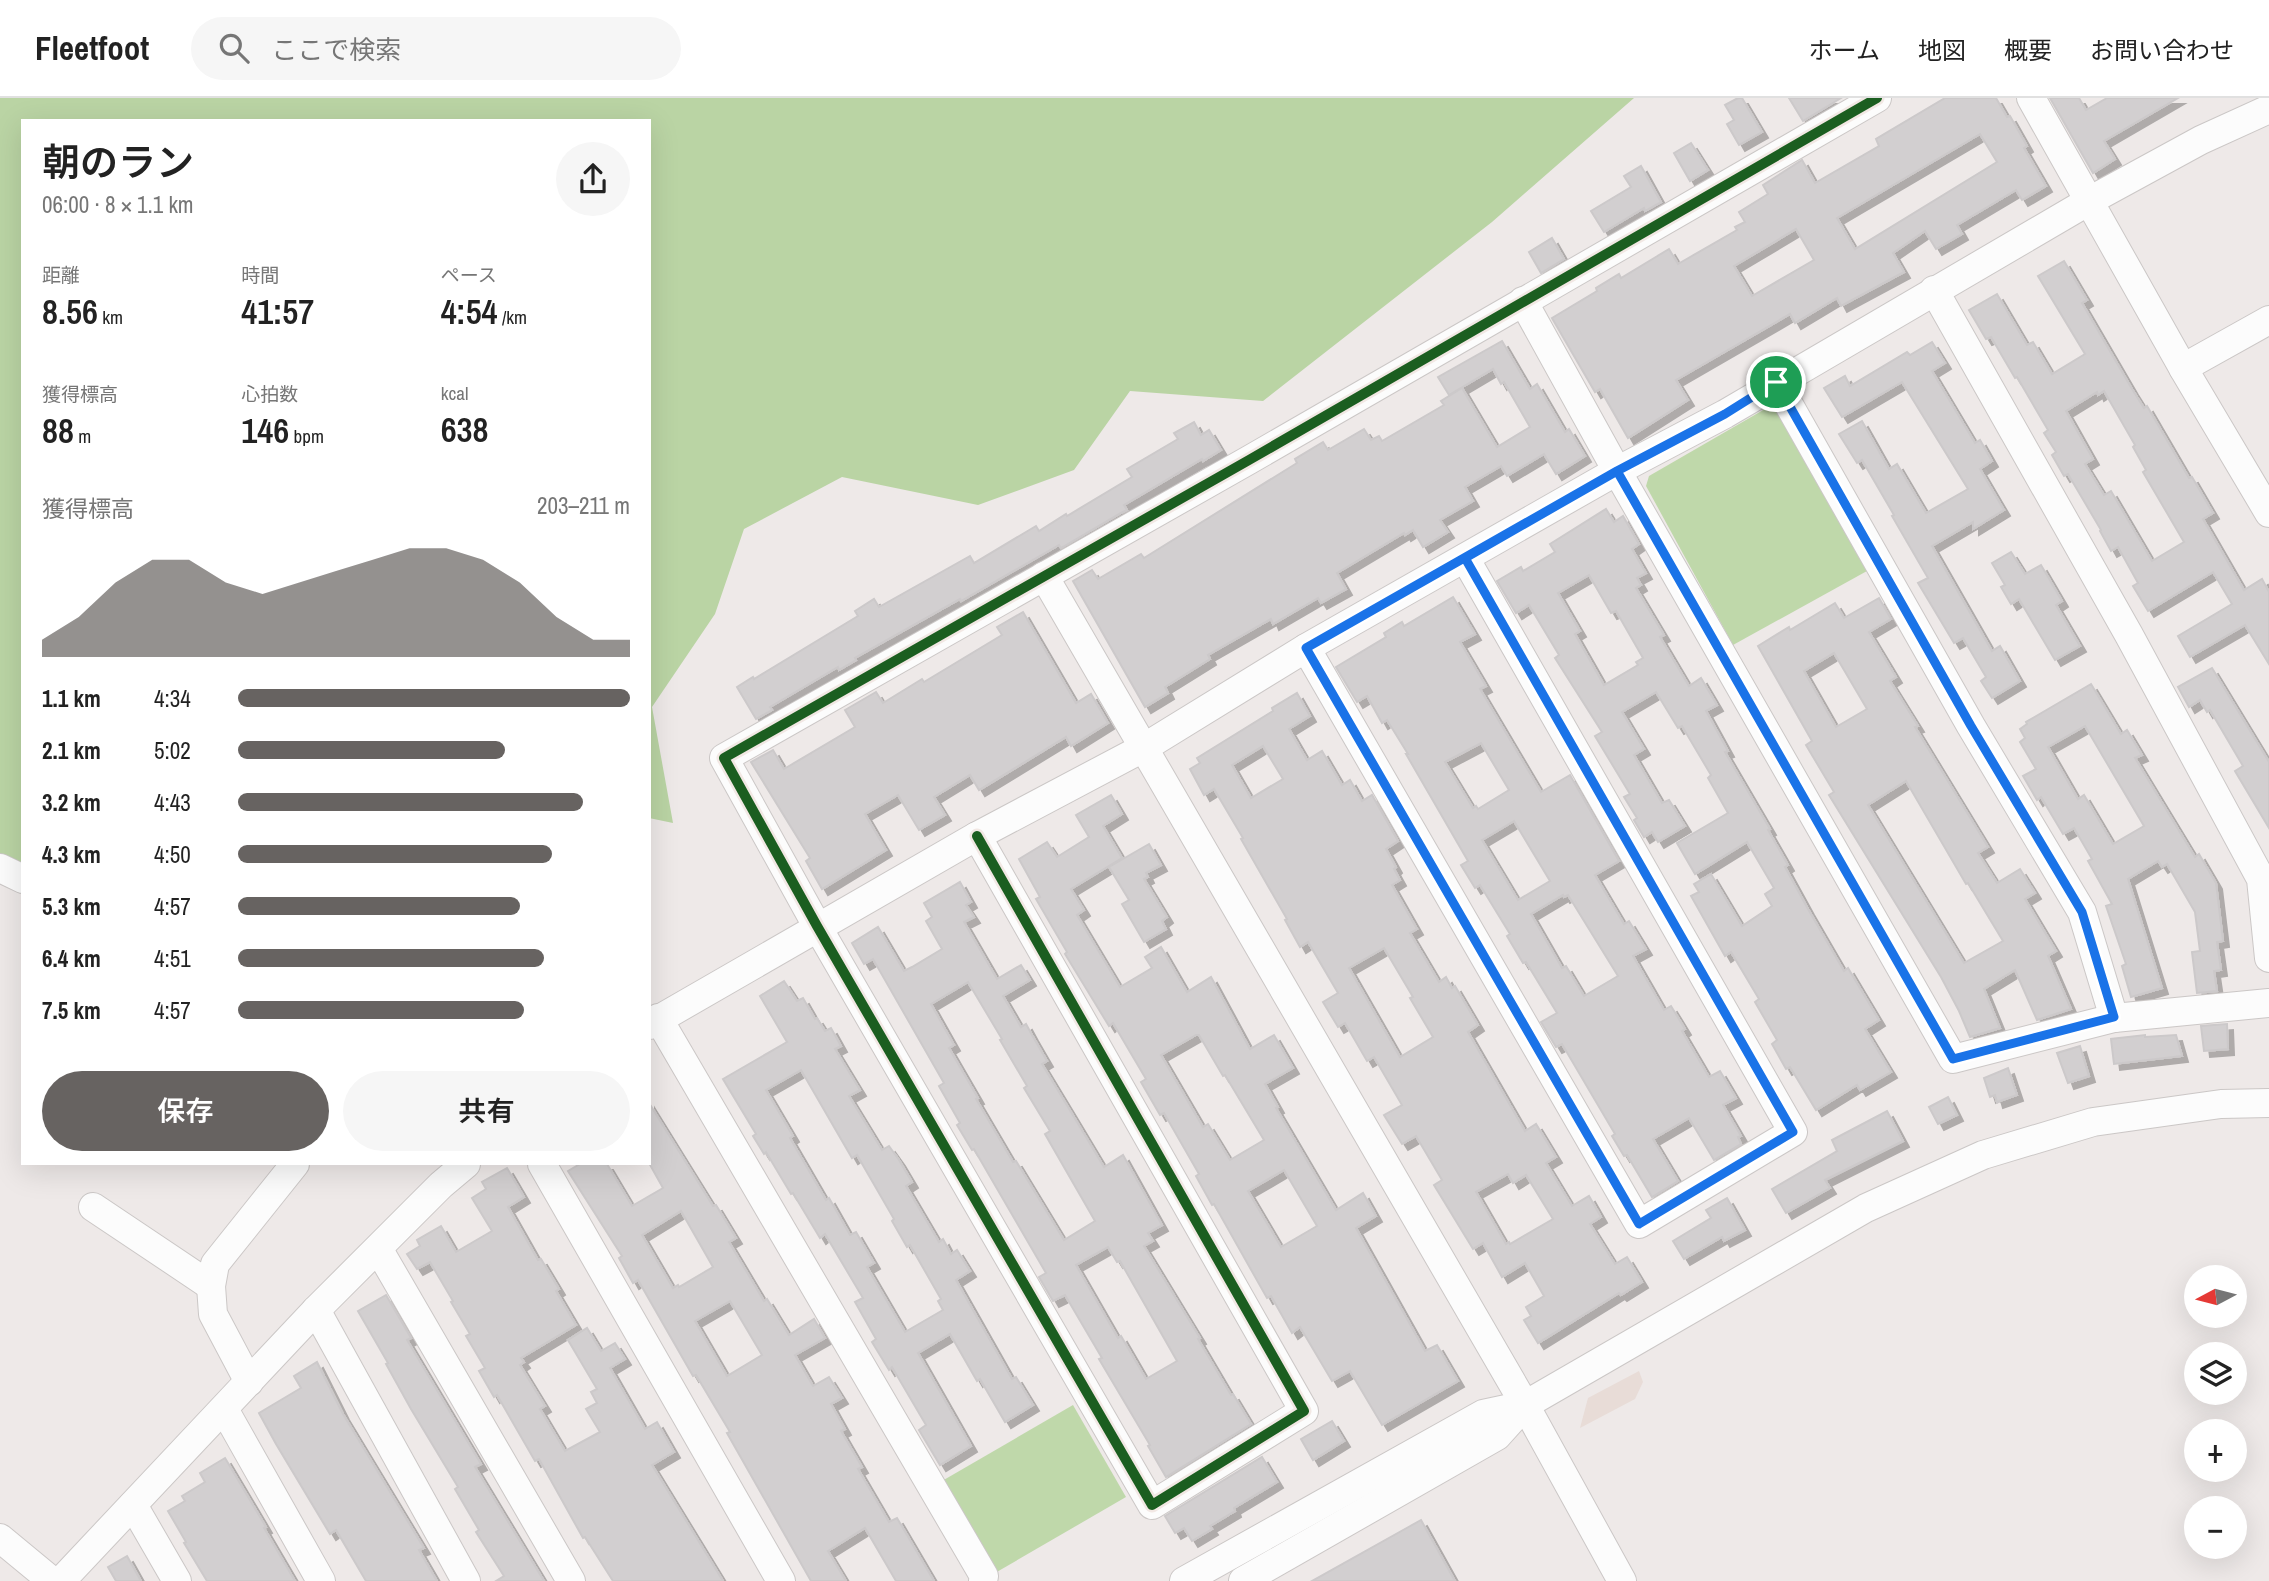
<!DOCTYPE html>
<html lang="ja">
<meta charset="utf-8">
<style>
body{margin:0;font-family:"Archivo Narrow","Noto Sans JP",sans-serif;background:#f6f6f6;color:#222;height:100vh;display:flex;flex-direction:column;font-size:26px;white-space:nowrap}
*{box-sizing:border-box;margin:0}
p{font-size:23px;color:#767676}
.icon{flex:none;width:38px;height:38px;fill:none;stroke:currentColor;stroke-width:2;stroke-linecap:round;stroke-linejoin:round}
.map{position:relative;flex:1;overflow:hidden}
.panel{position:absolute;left:21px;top:21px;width:630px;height:1046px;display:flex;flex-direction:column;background:#fff;border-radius:0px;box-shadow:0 7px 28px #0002}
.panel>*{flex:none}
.needle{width:46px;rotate:263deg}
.buttons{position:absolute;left:2184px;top:1167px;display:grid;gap:14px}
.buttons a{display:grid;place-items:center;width:63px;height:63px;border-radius:50%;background:#fff;box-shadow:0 7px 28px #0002;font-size:35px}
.pin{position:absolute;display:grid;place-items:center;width:60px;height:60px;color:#fff;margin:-30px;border:4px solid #fff;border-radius:50%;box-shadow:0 2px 7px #0007}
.round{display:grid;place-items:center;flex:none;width:74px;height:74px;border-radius:37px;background:#f6f6f6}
.head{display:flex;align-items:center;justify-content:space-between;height:119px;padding:0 21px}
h1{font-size:38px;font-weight:600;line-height:52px}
.stats{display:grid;grid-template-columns:repeat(3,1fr);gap:10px;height:119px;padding:7px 21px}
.stats div{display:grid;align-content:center}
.stats b{font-size:35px;font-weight:600}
.stats small{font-size:19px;font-weight:400}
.stats p{font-size:19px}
.chart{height:196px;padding:14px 21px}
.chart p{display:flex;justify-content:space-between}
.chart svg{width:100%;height:126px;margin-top:7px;fill:#676361;opacity:.7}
.cta{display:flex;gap:14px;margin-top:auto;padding:14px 21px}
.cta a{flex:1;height:80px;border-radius:42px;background:#676361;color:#fff;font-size:28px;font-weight:600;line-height:80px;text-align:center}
.cta a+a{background:#f6f6f6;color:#222}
ul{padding:0 21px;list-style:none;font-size:23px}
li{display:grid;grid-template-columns:112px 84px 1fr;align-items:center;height:52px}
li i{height:18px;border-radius:9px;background:#676361}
header{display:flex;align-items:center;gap:42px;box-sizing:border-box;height:98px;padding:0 35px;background:#fff;border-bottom:2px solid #e0e0e0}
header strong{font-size:33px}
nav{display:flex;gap:38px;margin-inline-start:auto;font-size:24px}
.search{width:490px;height:63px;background:#f6f6f6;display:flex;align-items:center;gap:18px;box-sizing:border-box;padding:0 24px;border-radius:38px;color:#767676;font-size:26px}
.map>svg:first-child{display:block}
.built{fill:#e8dcd7}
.green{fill:#bfd8aa}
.forest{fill:#bad4a4}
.building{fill:#d2cfd0;stroke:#ccc9ca;stroke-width:2;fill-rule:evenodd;filter:url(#shadow)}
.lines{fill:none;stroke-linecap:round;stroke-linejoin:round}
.minor-casing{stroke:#cbc7c6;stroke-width:30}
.minor{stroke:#fcfcfc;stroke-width:28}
.cycleway-casing{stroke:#f2e8e4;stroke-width:15}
.cycleway{stroke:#1b5e20;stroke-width:10}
.route-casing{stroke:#fff;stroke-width:14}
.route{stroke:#1a73e8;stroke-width:9}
</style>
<header>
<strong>Fleetfoot</strong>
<div class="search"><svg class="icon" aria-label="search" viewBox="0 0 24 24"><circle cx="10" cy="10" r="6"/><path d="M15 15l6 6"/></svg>ここで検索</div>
<nav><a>ホーム</a><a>地図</a><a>概要</a><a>お問い合わせ</a></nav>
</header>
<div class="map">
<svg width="2269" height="1483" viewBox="0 0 2269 1483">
<defs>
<filter id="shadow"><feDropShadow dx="6" dy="6" stdDeviation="0" flood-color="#0004"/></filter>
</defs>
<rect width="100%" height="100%" fill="#eee9e8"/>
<!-- built -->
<polygon class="built" points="1639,1273 1643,1284 1635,1301 1580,1330 1588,1300"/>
<!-- green -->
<g class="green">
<polygon points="1765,311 1779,313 1867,473 1733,547 1646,388 1649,378"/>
<polygon points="1073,1307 1126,1399 995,1475 942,1383"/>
</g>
<!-- forest -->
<polygon class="forest" points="0,0 1634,0 1492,124 1263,303 1130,293 1074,372 978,407 842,379 744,431 715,516 652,609 673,725 649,720 649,23 23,23 23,770 0,762"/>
<!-- building -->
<g class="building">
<polygon points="1738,0 1742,0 1762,34 1739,47 1727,26 1734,22 1725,7"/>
<polygon points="1789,0 1841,0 1803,23"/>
<path d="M1945 0H1996L2007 19 2010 18 2027 48 2024 50 2046 88 2022 102 2016 92 1957 127 1962 136 1936 151 1925 133 1893 155 1904 174 1841 208 1837 200 1795 225 1790 216 1676 282 1688 302 1628 340 1600 291 1595 294 1552 220 1597 193 1596 190 1619 176 1621 180 1669 151 1678 166 1737 132 1735 129 1745 124 1739 114 1768 96 1763 87 1802 62 1815 85 1879 48 1876 41ZM1980 36 1997 64 1855 151 1837 120ZM1796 131 1814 162 1752 198 1734 168Z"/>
<polygon points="2050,0 2079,0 2086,12 2107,0 2178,0 2104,43 2115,61 2093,75"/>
<polygon points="1691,45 1708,72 1690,83 1674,55"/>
<polygon points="1641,68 1661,104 1645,113 1644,110 1604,134 1591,113 1631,89 1624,78"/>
<polygon points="1552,140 1564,161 1541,175 1529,154"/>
<path d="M2064 163 2087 202 2082 205 2132 291 2144 310 2147 308 2189 380 2192 379 2213 415 2203 421 2244 492 2262 481 2269 494V566L2245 527 2190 559 2178 538 2232 506 2213 474 2148 513 2133 488 2138 485 2118 449 2111 453 2100 433 2101 432 2068 376 2064 378 2052 357 2056 354 2044 335 2048 332 2017 279 2015 280 1991 239 1986 241 1969 212 1997 196 2027 247 2033 244 2052 276 2085 256 2038 178ZM2104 293 2135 347 2133 349 2146 372 2143 374 2184 444 2152 463 2111 393 2104 397 2085 366 2093 361 2066 313 2097 294 2098 297Z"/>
<polygon points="1502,243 1530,291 1537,286 1565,334 1569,331 1585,358 1556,376 1544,356 1507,378 1501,368 1465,389 1473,403 1440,422 1448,434 1423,449 1413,432 1405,437 1404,435 1337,475 1346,491 1321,505 1318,500 1273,526 1271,521 1208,557 1210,561 1165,589 1168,595 1145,609 1073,483 1092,472 1098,481 1141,456 1144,460 1297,365 1295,361 1323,344 1328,352 1364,331 1371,342 1379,338 1382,343 1444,307 1441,303 1462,290 1497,349 1530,329 1504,284 1501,286 1493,271 1449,297 1438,279"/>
<polygon points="1932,244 1945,265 1932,273 1975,345 1980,342 1992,363 1980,371 2004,412 1973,431 1973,424 1932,448 1992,553 2000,548 2020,583 1992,600 1981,583 1986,579 1963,540 1954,545 1918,485 1928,480 1892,418 1894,417 1862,362 1857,365 1839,336 1862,323 1889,371 1897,366 1926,415 1968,391 1902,284 1842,319 1824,290 1845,278 1850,288 1907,254 1910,257"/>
<polygon points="1194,324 1201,337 1209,332 1221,352 1203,363 1202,361 1124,407 1127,412 1121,415 1061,450 1059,447 961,503 960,501 855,560 856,562 839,572 838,569 770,609 772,612 756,621 737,589 753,579 754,581 858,518 855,513 874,501 879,509 970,458 974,465 1036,428 1039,433 1066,416 1067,418 1132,379 1127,371 1178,341 1174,335"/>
<path d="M1606 411 1614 424 1623 418 1639 446 1632 451 1646 475 1637 480 1641 487 1636 490 1664 537 1660 539 1689 588 1701 580 1717 607 1706 613 1728 653 1725 654 1770 731 1768 732 1788 767 1785 769 1808 811 1844 873 1848 870 1879 922 1865 931 1891 974 1860 992 1857 987 1816 1012 1790 969 1786 971 1772 946 1777 942 1755 904 1759 901 1731 854 1725 858 1691 798 1699 794 1694 786 1711 776 1742 828 1772 808 1765 796 1774 790 1747 744 1695 776 1677 745 1728 715 1708 680 1711 677 1682 628 1678 630 1656 594 1622 614 1644 651 1634 657 1662 705 1669 702 1685 728 1658 744 1652 734 1644 739 1634 722 1637 720 1624 699 1630 696 1595 638 1602 634 1555 560 1559 557 1529 507 1516 515 1497 483 1521 469 1523 473 1555 454 1550 446ZM1589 477 1611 515 1616 513 1643 560 1636 564 1638 567 1604 587 1575 536 1580 533 1558 495Z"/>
<polygon points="2011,454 2025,476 2041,467 2062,503 2056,507 2080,548 2055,562 2019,501 2011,506 2001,489 2005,487 1992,465"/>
<path d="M1453 499 1475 536 1460 544 1486 588 1480 591 1541 694 1570 677 1619 763 1595 777 1624 826 1629 823 1646 851 1633 858 1664 912 1671 908 1685 931 1682 933 1709 979 1720 973 1736 1000 1723 1007 1741 1038 1738 1039 1741 1046 1714 1062 1689 1020 1653 1041 1678 1083 1652 1099 1627 1057 1624 1058 1612 1038 1615 1036 1562 946 1556 949 1541 924 1557 915 1526 864 1523 865 1507 838 1510 836 1480 787 1475 790 1461 767 1468 763 1406 656H1408L1387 622 1382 625 1367 598 1357 604 1336 569 1386 539 1384 535 1402 524 1404 528ZM1481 645 1509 692 1478 711 1476 708 1473 710 1445 664ZM1514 723 1550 783 1518 802 1482 742ZM1563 797 1564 799 1568 797 1618 878 1584 898 1566 868 1562 870 1531 816Z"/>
<path d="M1879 500 1891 521 1869 534 1896 579 1890 583 1918 628 1915 629 1988 749 1978 755 1997 785 2020 771 2035 795 2025 801 2056 853 2048 858 2071 911 2037 922 2015 872 1984 891 2000 930 1970 939 1959 913 1941 879 1829 697 1834 694 1806 647 1812 643 1758 548 1789 529 1790 532 1835 505 1844 520ZM1834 555 1867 611 1836 629 1804 573ZM1906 683 1966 786 1968 785 2003 843 1964 865 1868 707Z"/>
<polygon points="1023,514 1076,605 1091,596 1108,625 1071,648 1066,639 979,692 970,677 934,699 945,717 919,732 898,697 865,716 886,752 822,791 806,763 810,760 751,664 773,652 784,671 855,629 845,612 876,594 883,605 922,581 924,584 1002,537 997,529"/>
<polygon points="2212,570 2269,664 2269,730 2235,673 2243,668 2210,612 2207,614 2200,602 2189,609 2178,589"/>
<path d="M2091 586 2121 636 2127 632 2142 657 2135 660 2195 759 2199 756 2216 785 2223 843 2217 844 2221 872 2214 873 2217 893 2197 895 2192 854 2200 853 2195 814 2167 766 2162 769 2158 763 2128 781 2162 890 2131 899 2122 868 2126 866 2106 808 2112 806 2088 763 2092 761 2074 730 2063 736 2041 699 2037 702 2023 678 2036 671 2020 644 2025 640 2020 631 2027 626 2026 624ZM2085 628 2144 728 2113 746 2084 697 2078 701 2048 649Z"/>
<path d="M1297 595 1310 618 1289 631 1307 662 1322 653 1342 687 1350 682 1362 703 1372 697 1398 743 1386 751 1396 769 1394 771 1400 782 1392 787 1417 831 1410 835 1439 884 1446 879 1452 890 1455 888 1478 927 1468 934 1525 1033 1536 1026 1556 1059 1546 1065 1572 1108 1589 1098 1601 1119 1590 1126 1615 1166 1627 1159 1642 1184 1621 1197 1619 1195 1538 1245 1524 1222 1531 1218 1526 1209 1544 1198 1525 1165 1502 1179 1483 1145 1473 1151 1434 1087 1442 1082 1416 1038 1402 1046 1384 1017 1402 1007 1374 959 1367 963 1345 925 1338 929 1323 904 1338 895 1308 844 1300 849 1285 822 1287 821 1241 741 1243 740 1214 691 1204 697 1190 671 1200 665 1197 660 1273 613 1272 610ZM1263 648 1283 681 1251 700 1232 667ZM1384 850 1413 899 1410 900 1433 939 1400 959 1349 870ZM1508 1076 1513 1085 1526 1077 1553 1121 1510 1146 1509 1144 1506 1146 1476 1094Z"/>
<path d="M1111 697 1122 716 1103 728 1122 760 1071 791 1084 812 1077 817 1120 889 1152 870 1145 859 1161 849 1187 894 1211 879 1250 951 1274 937 1293 970 1265 986 1278 1009 1276 1010 1336 1112 1363 1095 1376 1118 1356 1130 1425 1253 1437 1247 1458 1283 1382 1327 1350 1273 1332 1283 1300 1229 1292 1235 1271 1198 1267 1200 1214 1106 1212 1107 1196 1078 1199 1076 1164 1015 1160 1017 1141 984 1146 981 1113 925 1109 928 1065 856 1067 854 1036 801 1040 799 1019 761 1047 744 1057 759 1089 739 1076 717ZM1196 937H1199L1223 978 1225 977 1264 1042 1230 1062 1208 1026 1203 1029 1161 957ZM1284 1072 1317 1128 1281 1149 1248 1093Z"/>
<polygon points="1149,746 1161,767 1146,775 1148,779 1144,781 1167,819 1162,823 1166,831 1144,844 1122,806 1129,802 1109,769"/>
<path d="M960 784 971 804 966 807 974 819 964 824 997 881 1021 867 1030 882 1003 898 1021 929 1026 926 1032 937 1047 963 1042 966 1074 1019 1104 1069 1123 1057 1162 1127 1148 1135 1153 1143 1144 1148 1200 1240 1198 1241 1231 1297 1233 1296 1251 1326 1166 1379 1148 1348 1150 1347 1099 1261 1102 1260 1065 1197 1053 1203 1039 1179 1046 1175 974 1051 972 1052 957 1027 960 1025 939 988 944 985 873 861 864 866 852 845 878 829 904 873 912 869 942 851 926 823 932 819 924 805ZM968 884 1002 941 1000 942 1027 988 1024 990 1050 1033 1045 1036 1095 1123 1064 1142 1016 1063 1013 1064 976 1001 978 1000 949 950 954 947 931 906ZM1108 1149 1117 1164 1120 1163 1177 1263 1146 1281 1121 1238 1118 1240 1076 1167Z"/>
<path d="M784 883 797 903 803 900 815 921 817 920 825 933 831 930 841 948 835 951 860 992 849 998 882 1052 889 1048 899 1062 912 1084 906 1088 939 1144 943 1141 951 1156 957 1152 970 1173 956 1182 1012 1281 1016 1279 1033 1307 1005 1324 980 1281 977 1283 950 1236 918 1255 971 1348 940 1367 919 1332 926 1327 892 1269 889 1272 872 1244 876 1241 855 1204 863 1200 825 1136 820 1140 793 1095 791 1096 766 1054 764 1056 753 1038 756 1036 723 981 787 944 760 898ZM801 972 852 1060 857 1057 894 1121 892 1123 907 1149 910 1147 941 1201 938 1203 943 1212 905 1234 867 1169 874 1165 856 1134 850 1137 829 1100 826 1102 790 1040 793 1038 766 992Z"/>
<polygon points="2227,926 2228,951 2204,953 2201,928"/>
<polygon points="2145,937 2145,939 2176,937 2182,958 2114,966 2111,941"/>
<polygon points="2080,948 2089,978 2068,985 2057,955"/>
<polygon points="2008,970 2017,997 1997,1004 1995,997 1990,999 1984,980"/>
<polygon points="1948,999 1957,1017 1938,1026 1929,1009"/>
<path d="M649 1005 713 1108 716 1107 736 1140 729 1144 764 1203 767 1201 789 1237 814 1221 825 1240 795 1257 813 1288 829 1279 842 1300 831 1306 845 1331 841 1333 862 1369 858 1371 889 1424 897 1420 934 1483H896L865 1430 828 1453 846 1483H811L727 1335 730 1334 696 1277 693 1278 638 1182 633 1185 619 1160 622 1158 568 1073 580 1066H607L632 1108 663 1090 649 1065ZM681 1113 713 1169 679 1189 678 1187 673 1190 642 1137ZM730 1203 762 1257 727 1278 695 1223Z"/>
<polygon points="1887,1013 1903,1043 1825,1082 1830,1090 1786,1115 1772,1091 1837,1053 1832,1042"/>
<polygon points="507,1070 524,1099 508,1109 538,1162 541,1161 559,1191 556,1193 576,1227 521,1260 524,1264 520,1267 545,1308 540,1311 565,1353 600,1334 586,1311 597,1305 591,1294 597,1291 568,1242 587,1230 601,1253 615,1245 625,1261 610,1270 645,1331 657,1324 674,1354 652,1367 723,1483 613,1483 585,1439 583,1440 539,1361 535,1363 497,1297 494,1299 479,1273 485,1270 466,1238 470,1236 451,1204 453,1203 430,1164 417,1171 407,1156 420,1148 417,1142 441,1128 456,1154 492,1133 472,1100 486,1091 482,1084"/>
<polygon points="1727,1100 1745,1132 1724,1143 1722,1139 1684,1161 1673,1143 1711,1120 1706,1112"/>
<polygon points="386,1197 411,1240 407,1242 481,1366 475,1369 544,1483 496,1483 504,1478 476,1434 479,1432 455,1391 458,1389 411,1311 386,1266 388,1265 358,1213"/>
<polygon points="317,1264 343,1316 424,1450 419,1452 437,1483 366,1483 336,1432 330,1436 276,1346 259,1315 301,1290 294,1278"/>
<polygon points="1332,1323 1344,1343 1313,1362 1301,1341"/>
<polygon points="1262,1359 1277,1384 1234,1410 1235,1413 1210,1428 1212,1431 1192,1443 1184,1430 1175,1435 1165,1418"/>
<polygon points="225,1360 266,1429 264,1430 295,1483 207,1483 184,1445 186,1444 168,1413 185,1403 182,1398 205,1384 200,1375"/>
<polygon points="1421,1422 1455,1483 1312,1483"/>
<polygon points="127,1458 141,1483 116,1483 108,1469"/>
</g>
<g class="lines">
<defs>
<g id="minor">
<polyline points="2031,0 2183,270 2269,415"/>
<polyline points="1934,192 2129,537 2261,781 2269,860"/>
<polyline points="1523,203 1617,373 1953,961 2114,920 2269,905"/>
<polyline points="2183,270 2269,222"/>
<polyline points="1776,284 1971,628 2082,814 2114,920"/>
<polyline points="1044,478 1525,1307 1622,1483"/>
<polyline points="1306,550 1639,1126 1793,1034 1465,460"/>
<polyline points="977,738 1304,1313 1152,1407 817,828 724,660 1249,362 1877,0"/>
<polyline points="0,770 23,781"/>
<polyline points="658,920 984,1478 983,1483"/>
<polyline points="649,927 977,738 1145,649 1306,550 1617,373 1725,316 2089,103 2201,42 2269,11"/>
<polyline points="542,1066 781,1483"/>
<polyline points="93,1109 211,1188"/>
<polyline points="379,1152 571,1483"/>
<polyline points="316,1212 466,1483"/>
<polyline points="249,1284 213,1216 211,1188 215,1166 295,1066"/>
<polyline points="224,1311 321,1483"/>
<polyline points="133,1407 177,1483"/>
<polyline points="0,1440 52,1483"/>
<polyline points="61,1483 316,1212 441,1087 466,1066"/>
<polyline points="1184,1483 1483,1316 1525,1307"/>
<polyline points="1243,1483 1497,1338 1525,1307 1866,1110 1983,1057 2093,1024 2221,1006 2269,1005"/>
</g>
</defs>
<!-- minor casing -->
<use href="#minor" class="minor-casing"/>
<!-- minor -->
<use href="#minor" class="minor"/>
<defs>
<polyline id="cycleway" points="977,738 1304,1313 1152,1407 817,828 724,660 1249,362 1877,0"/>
</defs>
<!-- cycleway casing -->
<use href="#cycleway" class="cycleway-casing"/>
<!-- cycleway -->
<use href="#cycleway" class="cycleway"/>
</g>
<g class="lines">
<defs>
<polyline id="route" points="1776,284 1725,316 1617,373 1306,550 1639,1126 1793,1034 1465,460 1617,373 1953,961 2114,919 2082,814 1971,628 1776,284"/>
</defs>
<!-- route casing -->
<use href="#route" class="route-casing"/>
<!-- route -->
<use href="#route" class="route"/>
</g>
</svg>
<div class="buttons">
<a><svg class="needle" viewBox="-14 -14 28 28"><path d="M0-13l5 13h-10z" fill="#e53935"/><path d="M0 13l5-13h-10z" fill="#767676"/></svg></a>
<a><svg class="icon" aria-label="layers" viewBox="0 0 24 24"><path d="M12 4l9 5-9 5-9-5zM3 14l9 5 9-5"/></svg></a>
<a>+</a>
<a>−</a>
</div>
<div class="pin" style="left:1776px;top:284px;background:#1e9e55"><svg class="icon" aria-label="arrive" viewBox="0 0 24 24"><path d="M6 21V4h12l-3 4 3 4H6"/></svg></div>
<section class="panel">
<div class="head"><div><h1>朝のラン</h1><p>06:00 · 8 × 1.1 km</p></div><a class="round"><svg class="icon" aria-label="share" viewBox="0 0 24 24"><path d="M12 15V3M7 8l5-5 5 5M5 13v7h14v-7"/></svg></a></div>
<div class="stats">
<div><p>距離</p><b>8.56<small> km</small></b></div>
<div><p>時間</p><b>41:57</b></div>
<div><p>ペース</p><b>4:54<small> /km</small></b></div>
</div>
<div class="stats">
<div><p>獲得標高</p><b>88<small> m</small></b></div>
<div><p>心拍数</p><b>146<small> bpm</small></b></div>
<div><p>kcal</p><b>638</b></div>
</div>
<div class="chart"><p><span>獲得標高</span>203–211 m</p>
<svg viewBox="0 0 160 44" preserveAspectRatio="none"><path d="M0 44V38L10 30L20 18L30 10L40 10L50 18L60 22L70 18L80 14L90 10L100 6L110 6L120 10L130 18L140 30L150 38L160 38V44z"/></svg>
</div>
<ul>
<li><b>1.1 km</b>4:34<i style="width:100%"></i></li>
<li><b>2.1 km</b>5:02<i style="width:68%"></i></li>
<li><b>3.2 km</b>4:43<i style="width:88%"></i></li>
<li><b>4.3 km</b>4:50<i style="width:80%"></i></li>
<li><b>5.3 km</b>4:57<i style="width:72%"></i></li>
<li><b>6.4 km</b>4:51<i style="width:78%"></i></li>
<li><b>7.5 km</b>4:57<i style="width:73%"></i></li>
</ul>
<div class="cta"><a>保存</a><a>共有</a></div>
</section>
</div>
